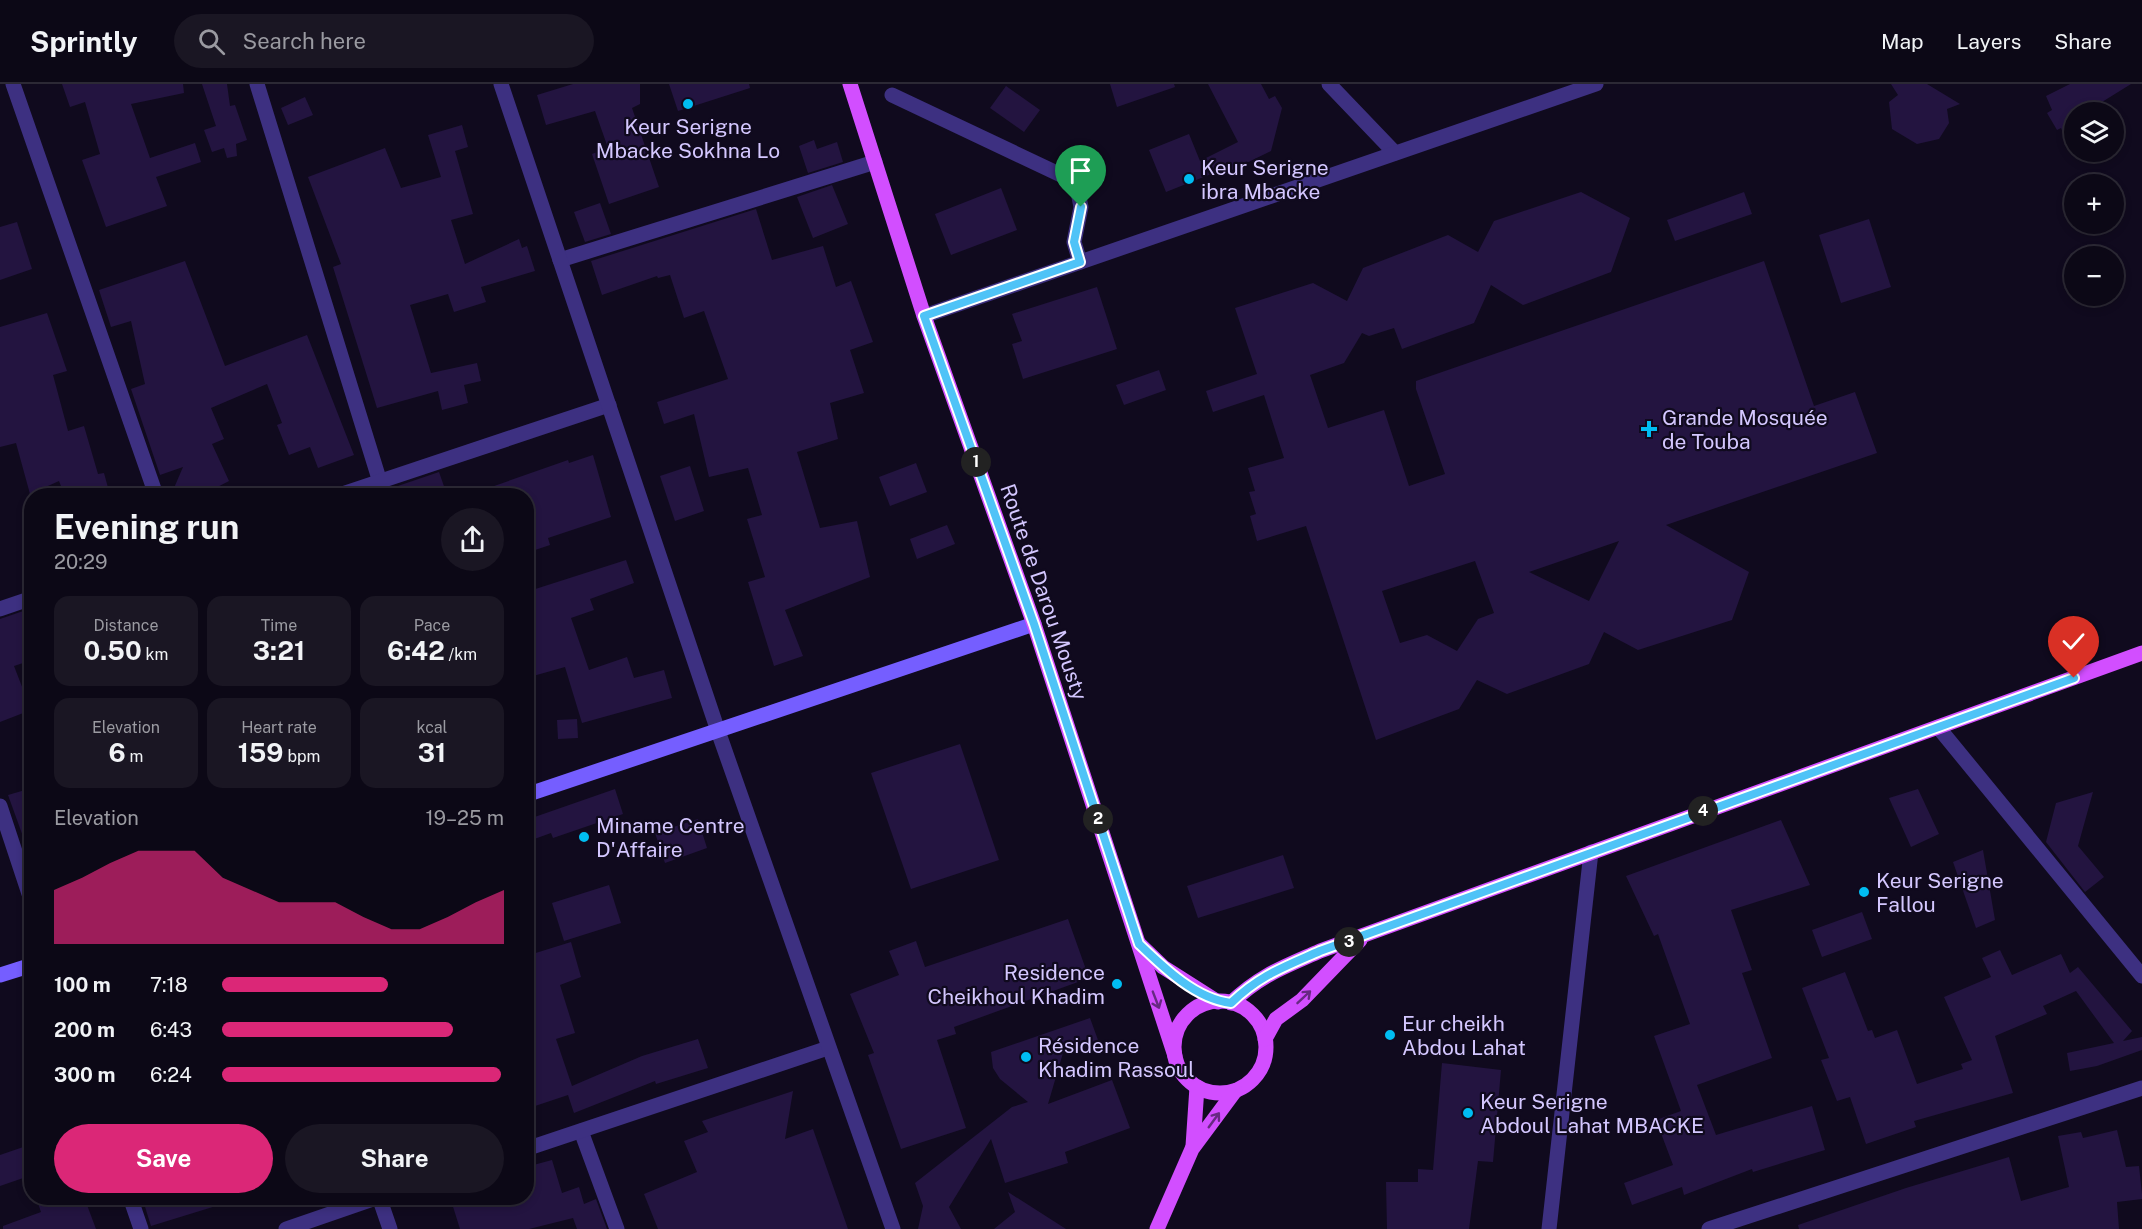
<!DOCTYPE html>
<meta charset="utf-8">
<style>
body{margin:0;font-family:"Public Sans",sans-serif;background:#1a1623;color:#f1f3f6;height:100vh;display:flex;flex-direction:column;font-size:22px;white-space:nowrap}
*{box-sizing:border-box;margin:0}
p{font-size:20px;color:#9a9aa1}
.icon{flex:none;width:33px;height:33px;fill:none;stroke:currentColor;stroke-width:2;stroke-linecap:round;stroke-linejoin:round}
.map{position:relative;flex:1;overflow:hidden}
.sheet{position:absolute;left:24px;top:404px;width:510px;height:717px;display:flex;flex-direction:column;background:#0c0816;border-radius:24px;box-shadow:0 3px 9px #0003,0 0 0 2px #2c2935}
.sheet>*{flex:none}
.fabs{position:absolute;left:2064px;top:18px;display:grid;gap:12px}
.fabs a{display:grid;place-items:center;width:60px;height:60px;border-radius:50%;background:#0c0816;box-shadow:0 3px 9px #0003,0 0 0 2px #2c2935;font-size:30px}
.pin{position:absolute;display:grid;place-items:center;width:51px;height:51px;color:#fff;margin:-62px -26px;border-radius:50% 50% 50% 0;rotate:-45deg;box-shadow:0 0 6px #0007}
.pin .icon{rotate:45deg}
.km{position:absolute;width:30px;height:30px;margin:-15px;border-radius:50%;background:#222;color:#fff;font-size:16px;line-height:30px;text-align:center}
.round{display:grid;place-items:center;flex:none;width:63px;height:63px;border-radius:32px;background:#1a1623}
.head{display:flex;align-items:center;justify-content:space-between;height:102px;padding:0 30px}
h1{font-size:33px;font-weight:700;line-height:45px}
.metrics{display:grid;grid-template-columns:repeat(3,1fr);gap:9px;height:102px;padding:6px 30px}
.metrics div{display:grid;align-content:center;border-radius:15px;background:#1a1623;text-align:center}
.metrics b{font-size:26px;font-weight:700}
.metrics small{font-size:16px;font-weight:400}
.metrics p{font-size:16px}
.chart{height:168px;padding:12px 30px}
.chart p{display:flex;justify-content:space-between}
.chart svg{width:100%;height:108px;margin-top:6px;fill:#db2777;opacity:.7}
.button{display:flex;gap:12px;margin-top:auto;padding:12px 30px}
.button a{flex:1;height:69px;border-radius:36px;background:#db2777;color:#fff;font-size:24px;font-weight:700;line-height:69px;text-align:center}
.button a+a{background:#1a1623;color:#f1f3f6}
ul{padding:0 30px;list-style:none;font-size:20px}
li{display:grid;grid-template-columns:96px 72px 1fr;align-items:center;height:45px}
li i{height:15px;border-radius:8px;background:#db2777}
header{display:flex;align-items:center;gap:36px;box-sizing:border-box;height:84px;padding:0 30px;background:#0c0816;border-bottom:2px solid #2c2935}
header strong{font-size:28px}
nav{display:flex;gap:33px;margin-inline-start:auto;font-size:21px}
.search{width:420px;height:54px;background:#1a1623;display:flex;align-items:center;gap:15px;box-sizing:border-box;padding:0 21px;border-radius:33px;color:#9a9aa1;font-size:22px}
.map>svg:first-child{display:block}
.building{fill:#231440;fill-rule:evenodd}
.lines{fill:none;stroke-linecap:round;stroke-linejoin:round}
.minor{stroke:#3d3081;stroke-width:15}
.tertiary{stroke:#3d3081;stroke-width:15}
.secondary{stroke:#755eff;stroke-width:15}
.primary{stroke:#d24eff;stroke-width:15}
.oneway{stroke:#672983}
.route-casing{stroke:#fff;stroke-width:12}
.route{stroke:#4fc3f7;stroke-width:8}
.poi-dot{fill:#00bdf2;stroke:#100a1e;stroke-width:2}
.labels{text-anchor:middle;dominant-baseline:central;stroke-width:4.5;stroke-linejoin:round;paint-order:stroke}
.poi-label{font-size:21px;fill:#d4c7ff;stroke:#100a1e;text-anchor:start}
.street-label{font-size:21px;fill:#d4c7ff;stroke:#100a1e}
</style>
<header>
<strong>Sprintly</strong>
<div class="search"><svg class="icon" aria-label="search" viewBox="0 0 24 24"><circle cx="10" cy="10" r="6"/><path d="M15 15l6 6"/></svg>Search here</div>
<nav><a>Map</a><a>Layers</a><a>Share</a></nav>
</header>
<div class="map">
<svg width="2142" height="1145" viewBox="0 0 2142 1145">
<rect width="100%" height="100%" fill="#100a1e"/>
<!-- building -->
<g class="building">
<polygon points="62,0 183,0 184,9 131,20 150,74 195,59 201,78 156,93 167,122 106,143 82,76 100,70 85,18 70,23"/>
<polygon points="202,0 227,0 230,22 235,21 247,56 236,60 237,72 227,74 224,64 212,68 204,46 216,42"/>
<polygon points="573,0 640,0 640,20 632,24 659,103 609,120 592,70 608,64 595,27 546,41 537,11"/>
<polygon points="669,0 749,0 750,4 678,27"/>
<polygon points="1110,0 1174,0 1175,3 1117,23"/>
<polygon points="1208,0 1261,0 1269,15 1275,12 1282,24 1271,67 1228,88 1226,84 1166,108 1149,66 1189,50 1200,77 1238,58"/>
<polygon points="1891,0 1927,0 1960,20 1947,25 1949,39 1939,55 1917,60 1892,45 1889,18 1898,11"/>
<polygon points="2070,0 2131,0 2102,18 2107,28 2074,28 2074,73 2061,44 2057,46 2047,29 2052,26 2046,12"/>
<polygon points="1006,2 1040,26 1024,48 990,24"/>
<polygon points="305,13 313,31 288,41 281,24"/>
<polygon points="462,41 468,63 455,67 473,130 451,136 465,180 519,155 522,164 527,162 535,187 481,203 486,218 454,228 448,210 410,221 431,289 477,279 481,297 464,301 468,319 442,326 438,307 377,324 333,183 341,180 308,93 385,64 401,104 441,93 428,51"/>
<polygon points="814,56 817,65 837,58 843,78 808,89 799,62"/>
<polygon points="832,101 848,140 813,154 797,113"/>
<polygon points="1001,104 1017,146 951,171 935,130"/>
<path d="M1581 108 1630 134 1611 188 1523 221 1491 201 1474 239 1402 265 1394 244 1369 252 1362 249 1344 279 1310 291 1328 344 1384 326 1409 402 1445 390 1416 305V297L1764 177 1814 322 1855 308 1877 369 1666 441 1749 488 1732 536 1638 566 1604 548 1589 580 1507 610 1477 596 1459 625 1376 656 1306 442 1257 457 1250 432 1256 430 1249 408 1255 407 1248 384 1284 374 1264 311 1213 328 1206 307 1257 290 1235 224 1313 199 1347 217 1363 184 1448 151 1478 168 1494 137ZM1619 457 1589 517 1529 488ZM1475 477 1494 529 1478 535 1457 567 1427 551 1400 559 1382 507Z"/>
<polygon points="1744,108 1752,130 1675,157 1667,136"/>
<polygon points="600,119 611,150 585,158 574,128"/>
<polygon points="756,125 772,176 823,162 836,203 851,197 873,258 850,266 864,309 830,319 838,355 797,368 820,444 857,437 870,493 785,526 803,572 774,582 748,498 765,493 747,435 762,431 748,384 709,393 694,330 664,340 657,318 728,295 704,227 684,234 670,191 658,194 657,192 602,211 591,177"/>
<polygon points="1869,135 1891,203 1841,219 1819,151"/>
<polygon points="17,138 32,185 0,196 0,143"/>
<polygon points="185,177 225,282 307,251 354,371 318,384 310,363 289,371 277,341 282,339 267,300 211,324 224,355 212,360 229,397 202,411 171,411 183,383 160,391 131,305 145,300 131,237 111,243 99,206"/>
<polygon points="1097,203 1117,265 1023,295 1012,260 1022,257 1012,230"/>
<polygon points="47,229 67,287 53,291 68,347 84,342 98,390 104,389 110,411 47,411 46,406 61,402 59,397 30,410 16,359 0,363 0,243"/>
<polygon points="1159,286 1166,306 1124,321 1116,301"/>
<polygon points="593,371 611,433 548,454 550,461 526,469 526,411 478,411 477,408 568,376 569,379"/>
<polygon points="916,379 927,408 890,422 879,393"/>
<polygon points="690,382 704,427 675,437 660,392"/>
<polygon points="439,388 447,411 393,411 392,404"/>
<polygon points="947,441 955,460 917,475 910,455"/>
<polygon points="626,476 634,499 590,515 594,526 571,534 589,586 627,573 634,594 664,586 672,614 582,639 565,583 526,594 526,508"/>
<polygon points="32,524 32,576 14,582 31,626 0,638 0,535"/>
<polygon points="577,635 578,654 558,655 557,636"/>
<polygon points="960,660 999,776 911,805 871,689"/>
<polygon points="32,704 32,768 29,769 8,711"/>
<polygon points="615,705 623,730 553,754 551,749 526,758 526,736"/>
<polygon points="1918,705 1939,750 1911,763 1889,714"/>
<polygon points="2093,708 2078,762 2104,793 2085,808 2046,758 2056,719"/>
<polygon points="698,735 707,764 665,779 655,749"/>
<polygon points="1781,736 1810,801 1731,826 1752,886 1742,889 1772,974 1697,1001 1716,1051 1812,1022 1825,1066 1753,1088 1752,1085 1684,1111 1682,1103 1632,1121 1624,1099 1673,1081 1656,1036 1681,1027 1654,952 1690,940 1658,850 1654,852 1626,792"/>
<polygon points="1983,766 1995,836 1976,844 1953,778"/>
<polygon points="1283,771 1294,804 1198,834 1187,802"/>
<polygon points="609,801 621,839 564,857 552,819"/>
<polygon points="1862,828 1872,855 1822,873 1812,846"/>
<polygon points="1068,835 1089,894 954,943 956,950 937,956 966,1044 901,1065 868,971 874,969 850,910 899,891 889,867 916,857 925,883"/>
<polygon points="571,858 581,893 560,901 575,949 556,955 572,1002 642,972 698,955 708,984 656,1000 655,997 574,1029 568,1011 526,1025 526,872"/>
<polygon points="2000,866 2012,891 2061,870 2070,889 2078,883 2132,947 2123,957 2142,953 2142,966 2097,982 2070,987 2067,969 2114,959 2076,907 2043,922 2047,930 1995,952 2013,1009 1914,1037 1916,1043 1866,1060 1850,1013 1837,1017 1821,976 1829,974 1802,904 1845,888 1868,947 1872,946 1875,954 1897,946 1917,1000 1963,985 1961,980 1972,976 1944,913 1991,893 1982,874"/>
<polygon points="1090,934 1098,956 1063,969 1048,1020 1112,996 1130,1044 1065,1068 1068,1079 1005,1099 991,1055 949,1123 961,1145 918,1145 923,1122 915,1099 1012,1023 1028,1018 1000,995 993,984 991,968"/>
<polygon points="1442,979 1501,986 1493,1078 1478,1077 1469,1145 1387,1145 1386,1098 1418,1098 1418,1085 1433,1086"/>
<polygon points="793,1007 785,1055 813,1045 848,1145 658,1145 644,1110 697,1088 684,1057 708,1048 702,1037"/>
<polygon points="2117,1046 2126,1083 2139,1082 2142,1110 2142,1115 2117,1118 2119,1145 1799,1145 1798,1141 1906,1104 2009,1073 2021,1117 2069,1103 2058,1052 2081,1048 2083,1054"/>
<polygon points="32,1060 32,1091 0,1102 0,1071"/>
<polygon points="552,1076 562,1109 579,1103 584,1120 596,1115 607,1145 577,1145 573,1134 529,1145 460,1145 450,1113 526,1113 526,1083"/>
<polygon points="1008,1108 1066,1145 994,1145 1015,1128"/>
<polygon points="36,1113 84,1113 96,1145 3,1145 3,1142 41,1128"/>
<polygon points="142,1113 228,1113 229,1118 151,1142"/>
</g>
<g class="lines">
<!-- minor -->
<g class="minor">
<polyline points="13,0 156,411"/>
<polyline points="257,0 384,411"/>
<polyline points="892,11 1061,91 1077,103 1081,123 1074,158 1080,178"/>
<polyline points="560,176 875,78"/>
<polyline points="339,411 609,321"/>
<polyline points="0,525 32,514"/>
<polyline points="1938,643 2142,892"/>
<polyline points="0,722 32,819"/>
<polyline points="581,1047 617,1145"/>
<polyline points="526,1065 828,964"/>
<polyline points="130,1113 141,1145"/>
<polyline points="286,1145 379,1113 390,1145"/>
<polyline points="1709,1145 2142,1004"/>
</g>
<!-- tertiary -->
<g class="tertiary">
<polyline points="501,0 718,647 893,1145"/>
<polyline points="1329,0 1395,69"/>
<polyline points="924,232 1596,0"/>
<polyline points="1549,1145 1591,768"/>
</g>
<!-- secondary -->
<g class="secondary">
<polyline points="526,711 1034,540"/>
<polyline points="0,891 32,881"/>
</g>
<!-- primary -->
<g class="primary">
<polyline points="850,0 924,232 1034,540 1175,972"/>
<polyline points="1139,860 1163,883 1218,918"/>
<circle cx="1220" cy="963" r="46"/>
<path d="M1231 919C1260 891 1284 883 1320 867L2142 569"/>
<polyline points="1265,955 1276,935 1302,916 1360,856"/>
<polyline points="1193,1062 1197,1003"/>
<polyline points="1157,1145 1192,1065 1235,1007"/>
</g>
</g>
<!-- one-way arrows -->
<defs><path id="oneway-shaft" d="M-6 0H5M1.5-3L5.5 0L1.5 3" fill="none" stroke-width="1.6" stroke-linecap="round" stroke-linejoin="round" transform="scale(1.5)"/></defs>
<g class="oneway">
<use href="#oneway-shaft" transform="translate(1304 913) rotate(-43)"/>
<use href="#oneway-shaft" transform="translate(1156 916) rotate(69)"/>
<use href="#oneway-shaft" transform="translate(1214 1036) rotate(-54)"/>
</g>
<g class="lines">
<defs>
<path id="route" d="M1081 123 1074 158 1080 178 924 232 1034 540 1139 860C1164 884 1196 915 1231 919 1260 891 1284 883 1320 867L2074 594"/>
</defs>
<!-- route casing -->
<use href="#route" class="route-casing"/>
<!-- route -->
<use href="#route" class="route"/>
</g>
<!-- markers -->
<g class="poi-dot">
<circle cx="688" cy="20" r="6"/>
<circle cx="1189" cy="95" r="6"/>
<path d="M1646 336h6v6h6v6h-6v6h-6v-6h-6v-6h6z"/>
<circle cx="584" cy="753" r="6"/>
<circle cx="1864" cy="808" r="6"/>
<circle cx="1117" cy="900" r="6"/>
<circle cx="1390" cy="951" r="6"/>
<circle cx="1026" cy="973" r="6"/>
<circle cx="1468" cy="1029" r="6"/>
</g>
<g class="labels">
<!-- poi labels -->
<g class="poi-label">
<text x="688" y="42" text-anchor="middle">Keur Serigne<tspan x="688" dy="24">Mbacke Sokhna Lo</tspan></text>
<text x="1201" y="83">Keur Serigne<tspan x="1201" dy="24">ibra Mbacke</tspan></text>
<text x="1662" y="333">Grande Mosquée<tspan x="1662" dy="24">de Touba</tspan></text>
<text x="596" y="741">Miname Centre<tspan x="596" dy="24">D'Affaire</tspan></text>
<text x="1876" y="796">Keur Serigne<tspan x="1876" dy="24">Fallou</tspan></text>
<text x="1105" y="888" text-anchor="end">Residence<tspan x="1105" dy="24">Cheikhoul Khadim</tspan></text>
<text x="1402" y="939">Eur cheikh<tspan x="1402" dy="24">Abdou Lahat</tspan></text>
<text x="1038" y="961">Résidence<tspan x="1038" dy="24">Khadim Rassoul</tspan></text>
<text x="1480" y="1017">Keur Serigne<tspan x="1480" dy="24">Abdoul Lahat MBACKE</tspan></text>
</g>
<!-- street labels -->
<g class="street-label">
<text transform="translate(1044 508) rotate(71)">Route de Darou Mousty</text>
</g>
</g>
</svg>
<div class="fabs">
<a><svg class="icon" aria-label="layers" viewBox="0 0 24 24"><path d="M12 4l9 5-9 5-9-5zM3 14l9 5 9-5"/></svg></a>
<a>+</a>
<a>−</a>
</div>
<div class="pin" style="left:1081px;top:123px;background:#1e9e55"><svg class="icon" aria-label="arrive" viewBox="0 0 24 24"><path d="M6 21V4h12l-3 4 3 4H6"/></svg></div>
<div class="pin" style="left:2074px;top:594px;background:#d93025"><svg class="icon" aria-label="check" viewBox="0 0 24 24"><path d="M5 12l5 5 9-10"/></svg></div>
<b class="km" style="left:976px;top:378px">1</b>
<b class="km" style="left:1098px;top:735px">2</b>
<b class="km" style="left:1349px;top:858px">3</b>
<b class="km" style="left:1703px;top:727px">4</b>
<section class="sheet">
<div class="head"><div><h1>Evening run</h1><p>20:29</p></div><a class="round"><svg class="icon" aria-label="share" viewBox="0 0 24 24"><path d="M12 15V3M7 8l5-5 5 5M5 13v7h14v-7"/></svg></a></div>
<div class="metrics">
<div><p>Distance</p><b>0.50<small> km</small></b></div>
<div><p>Time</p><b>3:21</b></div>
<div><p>Pace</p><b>6:42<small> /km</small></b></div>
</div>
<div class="metrics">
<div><p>Elevation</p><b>6<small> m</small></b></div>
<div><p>Heart rate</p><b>159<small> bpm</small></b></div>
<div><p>kcal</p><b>31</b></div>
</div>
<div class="chart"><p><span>Elevation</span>19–25 m</p>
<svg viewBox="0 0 160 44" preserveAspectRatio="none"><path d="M0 44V22L10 17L20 11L30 6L40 6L50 6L60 17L70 22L80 27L90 27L100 27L110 33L120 38L130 38L140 33L150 27L160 22V44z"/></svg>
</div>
<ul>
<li><b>100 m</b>7:18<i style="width:59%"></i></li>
<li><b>200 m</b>6:43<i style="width:82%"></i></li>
<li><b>300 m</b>6:24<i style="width:99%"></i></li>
</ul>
<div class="button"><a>Save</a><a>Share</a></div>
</section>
</div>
